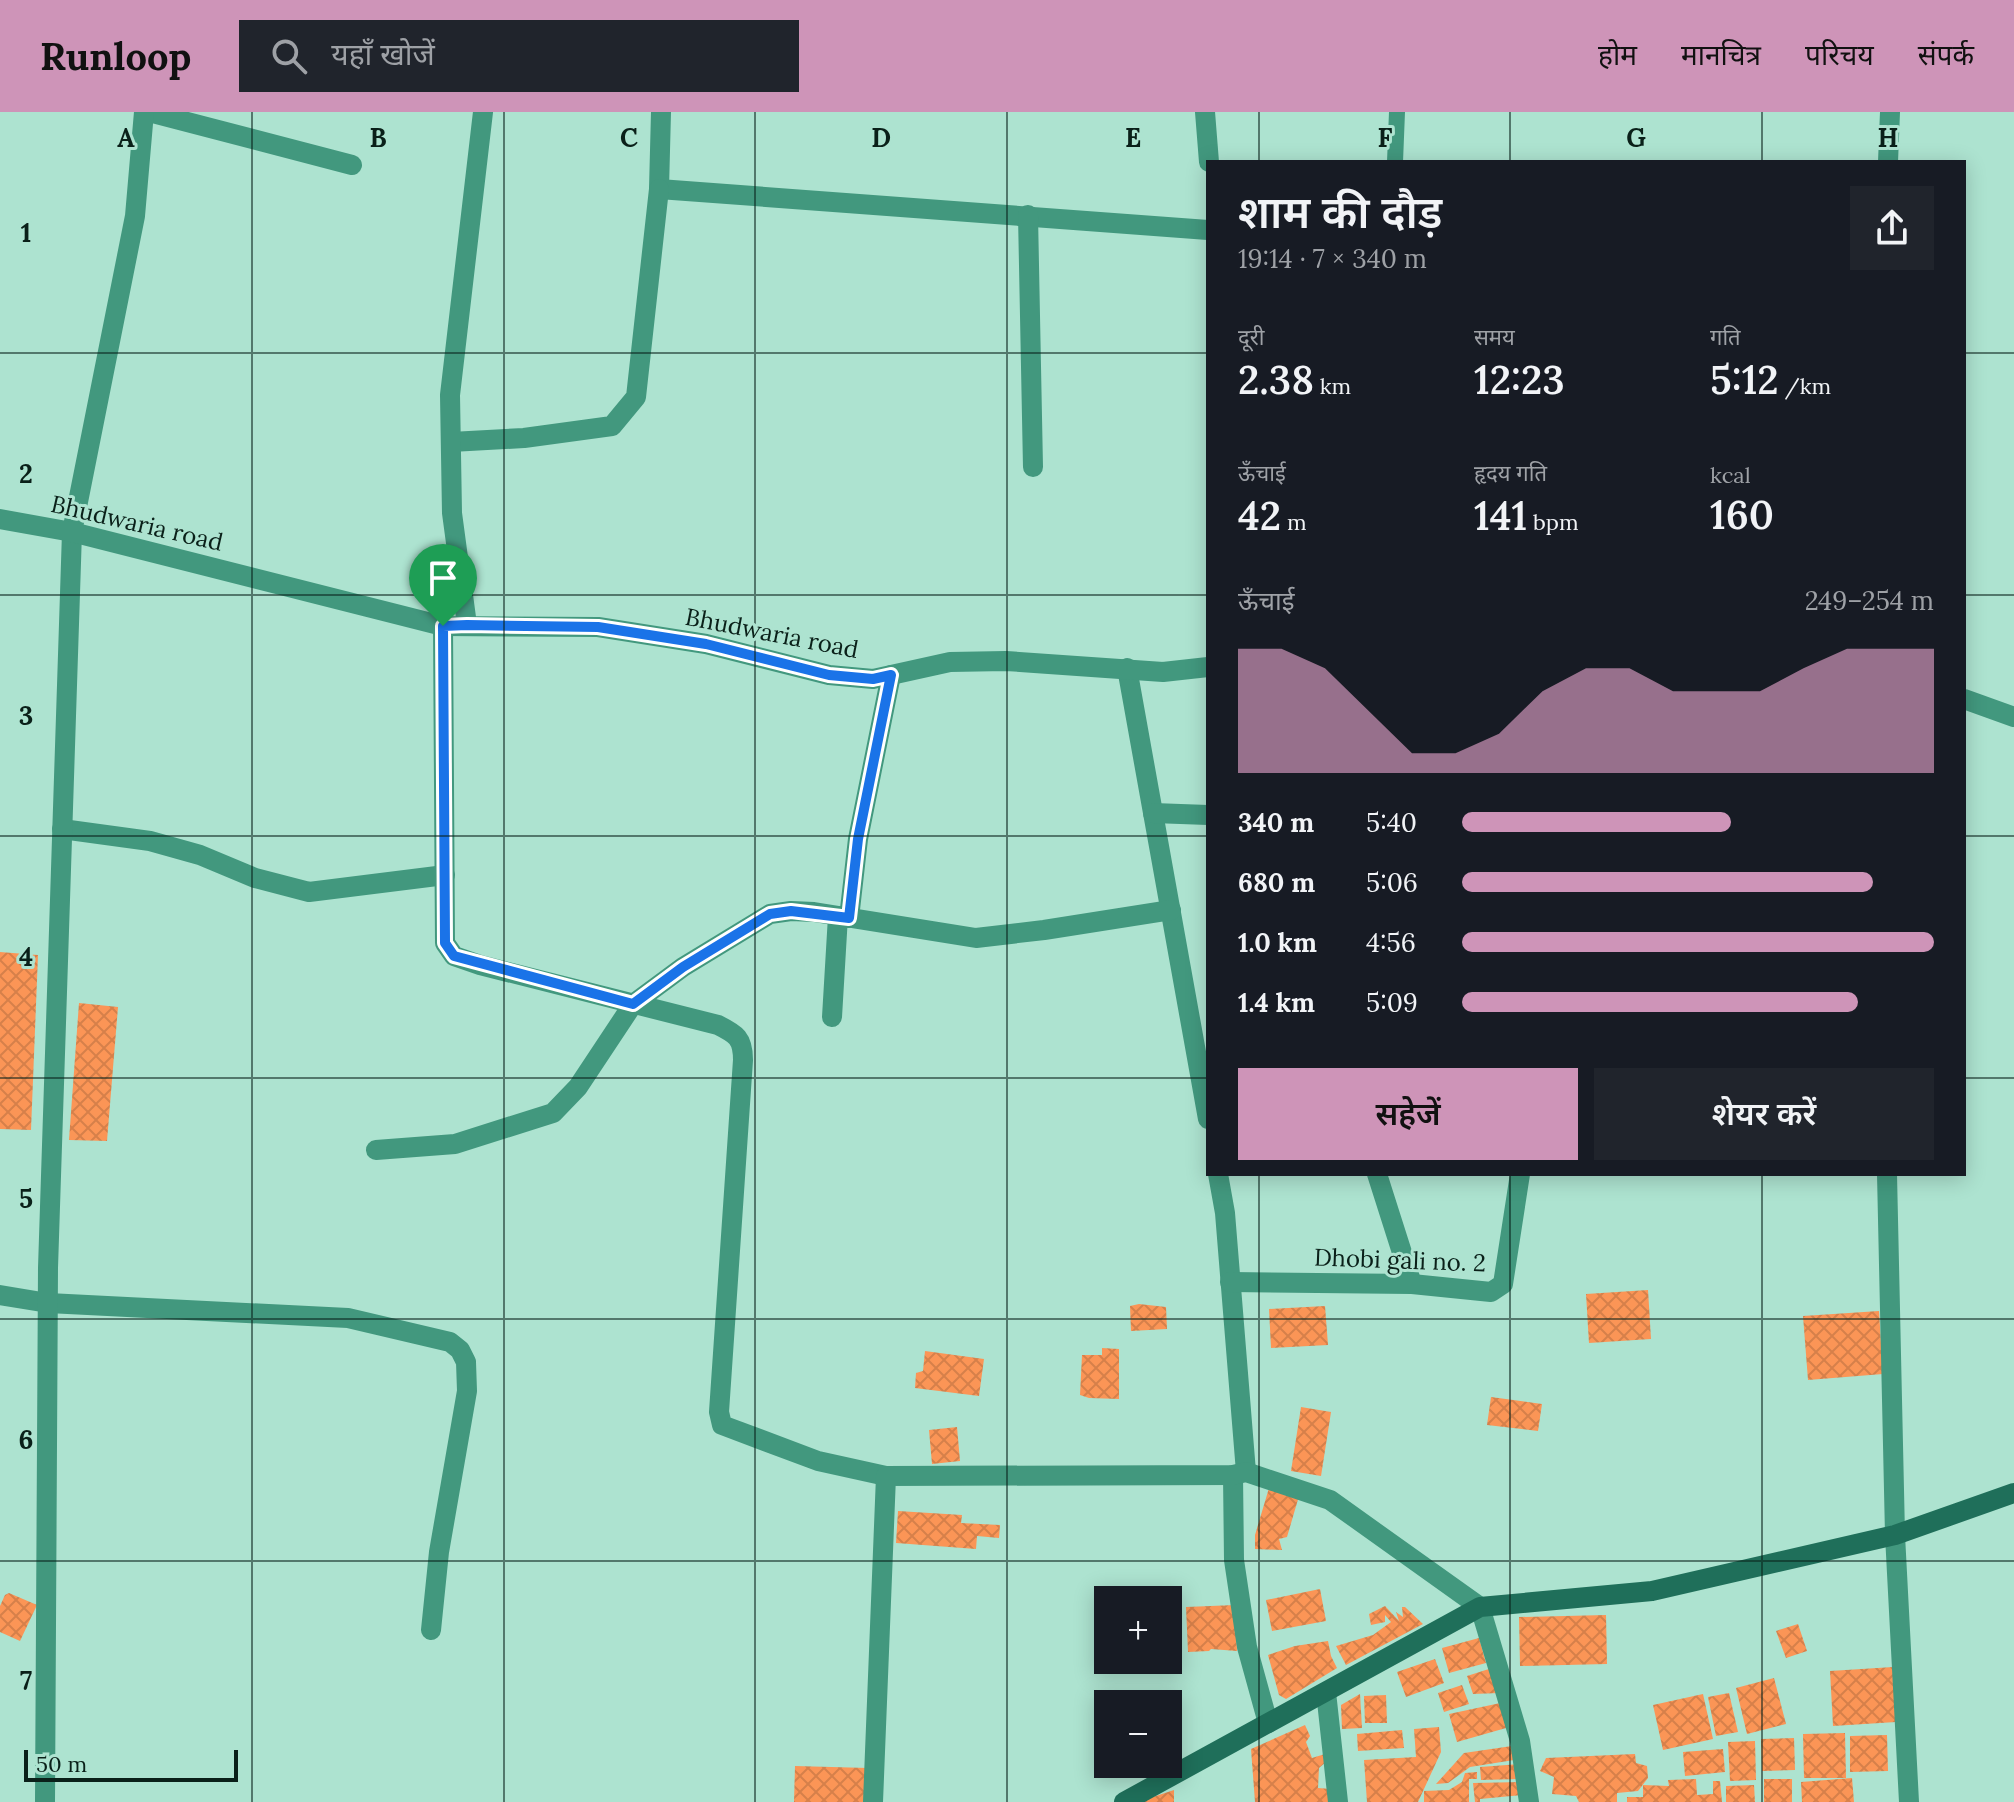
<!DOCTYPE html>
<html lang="hi">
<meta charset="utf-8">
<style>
body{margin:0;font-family:Lora,"Noto Sans Devanagari",serif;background:#20242c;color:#f1f3f6;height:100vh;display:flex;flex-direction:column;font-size:30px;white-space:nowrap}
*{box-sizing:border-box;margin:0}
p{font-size:26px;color:#9ea1a6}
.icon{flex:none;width:44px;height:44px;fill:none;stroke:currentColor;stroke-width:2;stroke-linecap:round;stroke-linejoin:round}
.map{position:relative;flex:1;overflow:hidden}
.drawer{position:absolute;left:1206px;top:48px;width:760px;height:1016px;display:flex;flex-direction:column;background:#171b24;border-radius:0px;box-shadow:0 4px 20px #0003}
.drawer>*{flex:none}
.fabs{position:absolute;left:1094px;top:1474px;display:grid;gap:16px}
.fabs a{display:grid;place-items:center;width:88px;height:88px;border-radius:0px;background:#171b24;box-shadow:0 4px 20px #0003;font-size:40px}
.scale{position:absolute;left:24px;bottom:20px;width:214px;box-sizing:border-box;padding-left:8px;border:4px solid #0a2019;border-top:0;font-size:22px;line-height:28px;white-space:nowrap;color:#0a2019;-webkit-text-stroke:6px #ade3d0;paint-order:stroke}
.pin{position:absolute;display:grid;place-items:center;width:68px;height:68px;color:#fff;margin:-82px -34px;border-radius:50% 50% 50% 0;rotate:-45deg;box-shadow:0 0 8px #0007}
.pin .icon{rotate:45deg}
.round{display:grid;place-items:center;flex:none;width:84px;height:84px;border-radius:0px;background:#20242c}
.summary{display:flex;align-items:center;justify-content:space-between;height:136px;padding:0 32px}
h1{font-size:44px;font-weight:600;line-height:60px}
.metrics{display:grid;grid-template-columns:repeat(3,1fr);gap:12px;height:136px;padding:8px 32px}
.metrics div{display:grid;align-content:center}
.metrics b{font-size:40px;font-weight:600}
.metrics small{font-size:22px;font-weight:400}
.metrics p{font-size:22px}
.chart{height:224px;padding:16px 32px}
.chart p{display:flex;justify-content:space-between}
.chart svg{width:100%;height:144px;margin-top:8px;fill:#ce94b8;opacity:.7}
.action{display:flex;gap:16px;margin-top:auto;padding:16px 32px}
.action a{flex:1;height:92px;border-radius:0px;background:#ce94b8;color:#111;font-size:32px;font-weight:600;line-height:92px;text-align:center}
.action a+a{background:#20242c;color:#f1f3f6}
ul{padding:0 32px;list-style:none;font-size:26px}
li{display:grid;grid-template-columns:128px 96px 1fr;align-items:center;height:60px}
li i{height:20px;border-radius:10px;background:#ce94b8}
header{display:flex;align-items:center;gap:48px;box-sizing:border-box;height:112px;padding:0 40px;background:#ce94b8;color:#111}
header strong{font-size:38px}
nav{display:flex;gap:44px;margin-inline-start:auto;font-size:28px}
.search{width:560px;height:72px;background:#20242c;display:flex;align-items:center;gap:20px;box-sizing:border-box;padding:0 28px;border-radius:0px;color:#9ea1a6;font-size:30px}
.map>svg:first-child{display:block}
.building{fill:url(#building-cross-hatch)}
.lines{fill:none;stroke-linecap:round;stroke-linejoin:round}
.service{stroke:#42987e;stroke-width:16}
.minor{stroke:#42987e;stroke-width:20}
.tertiary{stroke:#42987e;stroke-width:20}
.secondary{stroke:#1f6f5a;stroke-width:20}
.route-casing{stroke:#fff;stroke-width:16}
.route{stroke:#1a73e8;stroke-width:10}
.grid{fill:none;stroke:#0a2019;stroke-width:2;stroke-opacity:0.55}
.labels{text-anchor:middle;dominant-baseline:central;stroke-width:6;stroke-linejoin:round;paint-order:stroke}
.street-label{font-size:24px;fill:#0a2019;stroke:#ade3d0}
.grid-label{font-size:26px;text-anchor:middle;font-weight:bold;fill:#0a2019;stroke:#ade3d0;stroke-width:6;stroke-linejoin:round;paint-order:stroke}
</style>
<header>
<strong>Runloop</strong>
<div class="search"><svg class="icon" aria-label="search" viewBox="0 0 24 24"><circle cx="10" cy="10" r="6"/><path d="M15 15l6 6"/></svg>यहाँ खोजें</div>
<nav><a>होम</a><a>मानचित्र</a><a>परिचय</a><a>संपर्क</a></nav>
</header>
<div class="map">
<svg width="2014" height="1690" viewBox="0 0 2014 1690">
<defs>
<pattern id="building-cross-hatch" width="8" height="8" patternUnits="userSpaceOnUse" patternTransform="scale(2)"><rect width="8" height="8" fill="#fb9556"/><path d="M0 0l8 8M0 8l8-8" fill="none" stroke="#d6804a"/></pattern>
</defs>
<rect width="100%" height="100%" fill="#ade3d0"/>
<!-- building -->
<g class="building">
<polygon points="0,840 38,843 31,1018 0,1017"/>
<polygon points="79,891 118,895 107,1029 69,1028"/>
<polygon points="1648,1178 1651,1227 1589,1231 1586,1182"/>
<polygon points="1139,1192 1166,1195 1167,1217 1131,1219 1130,1194"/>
<polygon points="1325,1194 1328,1233 1271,1236 1269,1197"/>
<polygon points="1879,1199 1883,1262 1808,1268 1803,1204"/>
<polygon points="1102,1236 1119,1237 1119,1287 1089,1286 1080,1283 1082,1243 1102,1243"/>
<polygon points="925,1239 984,1247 979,1284 915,1276 916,1261 923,1259"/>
<polygon points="1491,1285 1542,1292 1538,1319 1487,1313"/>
<polygon points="1301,1295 1331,1300 1321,1364 1291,1359"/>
<polygon points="957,1315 960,1349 932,1352 929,1318"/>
<polygon points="1269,1376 1299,1384 1287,1425 1279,1427 1282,1438 1255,1437 1255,1423"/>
<polygon points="898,1399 962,1403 961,1411 1000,1413 999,1426 977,1424 976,1437 896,1431"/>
<polygon points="1320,1477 1326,1509 1272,1519 1266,1488"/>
<polygon points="9,1481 37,1493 20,1529 0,1520 0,1494 5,1483"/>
<polygon points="1235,1493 1237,1539 1211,1537 1209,1539 1188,1540 1186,1495"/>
<polygon points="1385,1494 1399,1509 1396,1500 1403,1505 1402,1495 1405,1495 1423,1512 1346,1553 1336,1534 1373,1523 1391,1510 1385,1503 1385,1510 1371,1513 1369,1502"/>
<polygon points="1606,1503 1607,1552 1520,1554 1519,1505"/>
<polygon points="1798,1512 1807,1539 1786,1546 1776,1519"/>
<polygon points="1479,1526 1486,1551 1449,1561 1442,1536"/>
<polygon points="1328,1529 1331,1544 1337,1556 1286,1587 1279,1583 1268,1543 1295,1534"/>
<polygon points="1435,1547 1444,1571 1406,1585 1397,1560"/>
<polygon points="1893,1555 1896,1610 1833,1614 1830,1559"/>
<polygon points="1492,1556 1500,1581 1473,1582 1467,1564"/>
<polygon points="1774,1566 1786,1612 1747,1622 1736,1576"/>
<polygon points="1462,1573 1469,1592 1444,1600 1438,1581"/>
<polygon points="1729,1581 1738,1620 1716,1624 1708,1585"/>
<polygon points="1360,1582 1362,1616 1342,1617 1341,1593"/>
<polygon points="1703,1582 1713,1627 1663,1638 1653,1593"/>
<polygon points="1386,1583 1387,1611 1365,1611 1364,1584"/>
<polygon points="1505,1590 1513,1614 1457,1630 1449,1602"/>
<polygon points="1305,1613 1310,1624 1306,1630 1312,1646 1325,1642 1327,1649 1319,1656 1318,1676 1331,1677 1330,1690 1255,1690 1251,1637"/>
<polygon points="1439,1615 1441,1640 1418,1690 1367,1690 1364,1648 1416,1645 1414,1617"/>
<polygon points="1402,1618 1404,1636 1358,1639 1357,1622"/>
<polygon points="1845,1621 1846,1666 1804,1666 1803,1622"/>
<polygon points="1887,1623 1888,1659 1850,1660 1850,1624"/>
<polygon points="1794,1626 1795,1658 1762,1659 1761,1627"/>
<polygon points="1755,1629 1756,1668 1730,1669 1728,1630"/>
<polygon points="1512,1634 1514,1648 1470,1655 1448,1671 1436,1672 1464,1641"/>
<polygon points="1723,1637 1725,1660 1685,1664 1683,1640"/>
<polygon points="1635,1642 1636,1651 1647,1654 1648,1666 1638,1679 1617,1681 1617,1690 1579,1690 1576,1684 1552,1682 1554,1665 1540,1659 1546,1646"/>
<polygon points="1520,1652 1519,1667 1481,1668 1480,1655"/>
<polygon points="795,1654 868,1656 867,1690 794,1690"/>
<polygon points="1477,1660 1477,1667 1469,1667 1469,1690 1424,1690 1424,1679 1449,1678 1462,1670 1465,1661"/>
<polygon points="1852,1666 1854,1690 1802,1690 1801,1670"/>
<polygon points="1696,1667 1697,1683 1713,1682 1713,1669 1720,1669 1722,1690 1627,1690 1627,1685 1643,1685 1643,1673 1669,1674 1668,1668"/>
<rect x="1764" y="1667" width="28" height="23"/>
<polygon points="1522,1670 1522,1683 1480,1687 1480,1690 1475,1690 1473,1671"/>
<polygon points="1754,1673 1755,1690 1726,1690 1726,1674"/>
<polygon points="1174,1678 1174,1690 1141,1690 1141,1689"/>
</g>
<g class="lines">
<!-- service -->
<polyline class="service" points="1395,50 1397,0"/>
<!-- minor -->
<g class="minor">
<polyline points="149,0 352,53"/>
<polyline points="661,0 659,77 1208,118"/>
<polyline points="1205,0 1209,50"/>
<polyline points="1028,103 1033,355"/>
<polyline points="451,330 524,326 612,314 636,285 659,77"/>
<path d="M443 514 445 831 454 844 480 853 718 913C736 922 743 926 743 948L719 1300 722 1313 818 1349 886 1364"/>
<polyline points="1127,556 1208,1007"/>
<polyline points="1153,701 1208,703"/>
<polyline points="62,717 150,729 200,743 255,766 309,780 445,763"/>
<polyline points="849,806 858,727 891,563"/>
<polyline points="832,905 838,804"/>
<polyline points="376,1038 455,1032 553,1001 578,975 633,892 683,855 770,802 791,799 814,800 976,826 1044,818 1171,798"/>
<polyline points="1218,1062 1225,1101 1246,1360"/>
<polyline points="1377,1062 1412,1172"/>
<polyline points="1230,1170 1412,1172 1491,1180 1503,1172 1520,1062"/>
<polyline points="0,1183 48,1191 348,1206 450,1230 460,1238 466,1250 467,1279 439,1440 431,1518"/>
<polyline points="1233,1363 1234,1448 1247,1535 1268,1611"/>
<polyline points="1326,1580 1338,1690"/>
<polyline points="45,1690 48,1156 72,420 135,104 144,0"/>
<polyline points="873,1690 886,1364 1233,1363 1246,1360 1330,1388 1480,1495 1520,1629 1529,1690"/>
</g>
<!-- tertiary -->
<g class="tertiary">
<polyline points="1888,50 1890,0"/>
<polyline points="0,407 72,420 443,514 598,515 706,532 829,563 873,567 950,550 1006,549 1163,560 1208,555"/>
<polyline points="467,513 452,401 450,283 483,0"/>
<polyline points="1964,587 2014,605"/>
<polyline points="1887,1062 1895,1423 1909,1690"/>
</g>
<!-- secondary -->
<polyline class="secondary" points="1124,1690 1480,1495 1652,1479 1895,1423 2014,1381"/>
</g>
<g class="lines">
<defs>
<polygon id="route" points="467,513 598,515 706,532 829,563 873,567 891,563 858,727 849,806 791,799 770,802 683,855 633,892 454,844 445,831 443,514"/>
</defs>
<!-- route casing -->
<use href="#route" class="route-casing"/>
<!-- route -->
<use href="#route" class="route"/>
</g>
<!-- grid -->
<path class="grid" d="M252 0V1690M504 0V1690M755 0V1690M1007 0V1690M1259 0V50M1510 0V50M1762 0V50M0 241H1208M1964 241H2014M0 483H1208M1964 483H2014M0 724H1208M1964 724H2014M0 966H1208M1964 966H2014M1259 1062V1690M1510 1062V1690M1762 1062V1690M0 1207H2014M0 1449H2014"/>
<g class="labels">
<!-- street labels -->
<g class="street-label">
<text transform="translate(137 411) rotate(13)">Bhudwaria road</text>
<text transform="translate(772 521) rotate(11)">Bhudwaria road</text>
<text transform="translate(1400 1148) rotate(2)">Dhobi gali no. 2</text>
</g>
</g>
<g class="grid-label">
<text x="126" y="35">A</text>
<text x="378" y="35">B</text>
<text x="629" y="35">C</text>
<text x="881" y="35">D</text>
<text x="1133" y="35">E</text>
<text x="1385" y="35">F</text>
<text x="1636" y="35">G</text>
<text x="1888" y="35">H</text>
<text x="26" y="130">1</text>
<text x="26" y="371">2</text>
<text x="26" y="613">3</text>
<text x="26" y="854">4</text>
<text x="26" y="1096">5</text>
<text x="26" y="1337">6</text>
<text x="26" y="1578">7</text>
</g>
</svg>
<div class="fabs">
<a>+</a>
<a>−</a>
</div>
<div class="scale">50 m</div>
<div class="pin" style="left:443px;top:514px;background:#1e9e55"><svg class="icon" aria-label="arrive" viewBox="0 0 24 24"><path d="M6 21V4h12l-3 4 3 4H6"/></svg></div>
<section class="drawer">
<div class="summary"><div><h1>शाम की दौड़</h1><p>19:14 · 7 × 340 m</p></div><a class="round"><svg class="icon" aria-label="share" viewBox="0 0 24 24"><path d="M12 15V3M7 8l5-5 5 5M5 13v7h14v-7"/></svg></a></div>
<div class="metrics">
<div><p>दूरी</p><b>2.38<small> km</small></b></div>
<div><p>समय</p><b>12:23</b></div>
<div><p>गति</p><b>5:12<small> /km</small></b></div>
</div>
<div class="metrics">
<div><p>ऊँचाई</p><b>42<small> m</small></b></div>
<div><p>हृदय गति</p><b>141<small> bpm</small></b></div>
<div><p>kcal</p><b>160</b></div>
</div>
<div class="chart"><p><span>ऊँचाई</span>249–254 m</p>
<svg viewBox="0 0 160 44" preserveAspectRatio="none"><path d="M0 44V6L10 6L20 12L30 25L40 38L50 38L60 32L70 19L80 12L90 12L100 19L110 19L120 19L130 12L140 6L150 6L160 6V44z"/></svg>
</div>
<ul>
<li><b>340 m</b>5:40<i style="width:57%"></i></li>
<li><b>680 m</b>5:06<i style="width:87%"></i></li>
<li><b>1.0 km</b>4:56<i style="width:100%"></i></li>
<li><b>1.4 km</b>5:09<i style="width:84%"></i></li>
</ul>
<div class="action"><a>सहेजें</a><a>शेयर करें</a></div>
</section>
</div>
